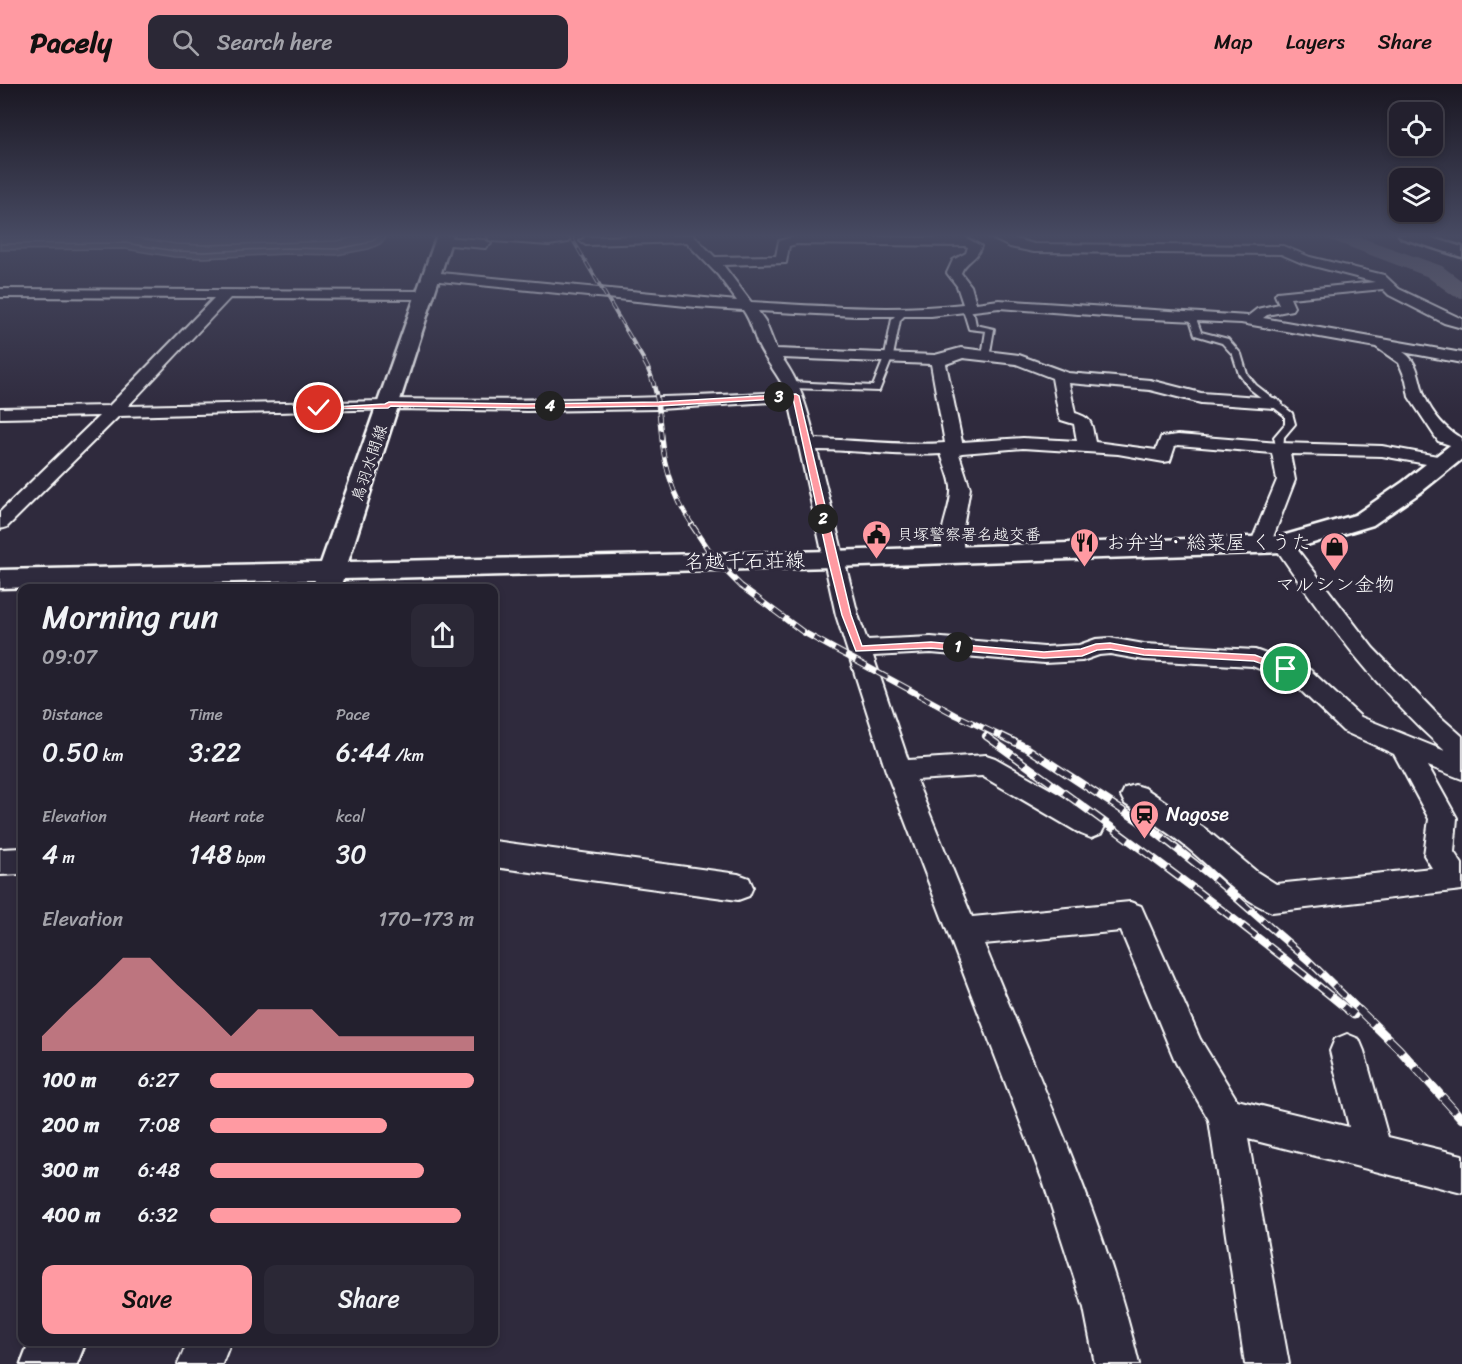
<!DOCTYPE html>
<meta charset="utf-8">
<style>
body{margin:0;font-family:Sriracha,"Klee One",sans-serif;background:#2b2836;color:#f1f3f6;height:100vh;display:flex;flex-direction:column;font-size:22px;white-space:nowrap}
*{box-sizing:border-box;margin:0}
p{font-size:20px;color:#a3a3aa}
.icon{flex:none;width:33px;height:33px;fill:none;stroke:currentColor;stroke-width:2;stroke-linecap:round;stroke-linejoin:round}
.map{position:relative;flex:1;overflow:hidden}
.panel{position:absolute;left:18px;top:500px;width:480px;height:762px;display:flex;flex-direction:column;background:#23202e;border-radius:12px;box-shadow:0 3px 9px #0003,0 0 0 2px #403e4a}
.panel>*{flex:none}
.tools{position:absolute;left:1389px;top:18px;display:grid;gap:12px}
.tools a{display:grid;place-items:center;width:54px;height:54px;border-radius:12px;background:#23202e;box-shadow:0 3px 9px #0003,0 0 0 2px #403e4a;font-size:30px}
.pin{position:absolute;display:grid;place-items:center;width:51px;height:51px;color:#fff;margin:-26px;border:3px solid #fff;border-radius:50%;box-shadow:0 2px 6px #0007}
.km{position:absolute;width:30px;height:30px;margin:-15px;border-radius:50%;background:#222;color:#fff;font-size:16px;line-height:30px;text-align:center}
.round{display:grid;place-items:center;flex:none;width:63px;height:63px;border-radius:12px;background:#2b2836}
.headline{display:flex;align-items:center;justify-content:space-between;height:102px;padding:0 24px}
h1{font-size:33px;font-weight:600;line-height:45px}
.metrics{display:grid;grid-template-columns:repeat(3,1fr);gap:9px;height:102px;padding:6px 24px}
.metrics div{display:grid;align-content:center}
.metrics b{font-size:26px;font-weight:600}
.metrics small{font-size:16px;font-weight:400}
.metrics p{font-size:16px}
.chart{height:168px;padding:12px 24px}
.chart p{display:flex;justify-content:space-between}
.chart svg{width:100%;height:108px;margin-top:6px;fill:#ff9aa2;opacity:.7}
.action{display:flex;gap:12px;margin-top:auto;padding:12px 24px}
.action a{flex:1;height:69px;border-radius:12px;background:#ff9aa2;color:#111;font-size:24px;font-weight:600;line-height:69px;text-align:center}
.action a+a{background:#2b2836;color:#f1f3f6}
ul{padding:0 24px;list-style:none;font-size:20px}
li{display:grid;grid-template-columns:96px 72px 1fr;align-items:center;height:45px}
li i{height:15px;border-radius:8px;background:#ff9aa2}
header{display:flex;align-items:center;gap:36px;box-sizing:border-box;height:84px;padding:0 30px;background:#ff9aa2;color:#111}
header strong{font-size:28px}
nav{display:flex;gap:33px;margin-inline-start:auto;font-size:21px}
.search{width:420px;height:54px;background:#2b2836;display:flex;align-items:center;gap:15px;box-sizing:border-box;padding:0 21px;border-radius:12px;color:#a3a3aa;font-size:22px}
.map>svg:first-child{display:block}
.water{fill:#6d6a77;stroke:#a7a6ad;stroke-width:1.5}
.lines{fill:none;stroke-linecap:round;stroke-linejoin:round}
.shore{stroke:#c5c3c9;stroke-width:1.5}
.river{fill:#6d6a77;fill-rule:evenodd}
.lane-casing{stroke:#fff;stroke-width:4}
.street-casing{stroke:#fff;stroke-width:4}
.secondary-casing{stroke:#fff;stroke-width:5}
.lane{fill:#2f2a3d;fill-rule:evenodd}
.street{fill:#2f2a3d;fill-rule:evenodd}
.secondary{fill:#2f2a3d;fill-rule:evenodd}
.rail-far4-casing{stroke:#fff;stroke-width:4}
.rail-far3-casing{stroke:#fff;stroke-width:4.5}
.rail-far2-casing{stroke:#fff;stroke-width:6}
.rail-far1-casing{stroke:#fff;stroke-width:8}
.rail-casing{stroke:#fff;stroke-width:9}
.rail-far4{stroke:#2f2a3d;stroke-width:2;stroke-dasharray:8;stroke-linecap:butt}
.rail-far3{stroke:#2f2a3d;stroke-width:3;stroke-dasharray:9;stroke-linecap:butt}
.rail-far2{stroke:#2f2a3d;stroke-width:4;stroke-dasharray:12;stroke-linecap:butt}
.rail-far1{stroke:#2f2a3d;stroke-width:5;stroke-dasharray:16;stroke-linecap:butt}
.rail{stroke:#2f2a3d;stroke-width:7;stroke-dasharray:20;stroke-linecap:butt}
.route{fill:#ff9aa2;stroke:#fff;stroke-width:1.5}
.labels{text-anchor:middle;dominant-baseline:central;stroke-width:6;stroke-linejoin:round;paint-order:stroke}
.far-street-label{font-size:16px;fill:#fff;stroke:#2f2a3d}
.far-poi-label{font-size:16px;fill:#fff;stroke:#2f2a3d;text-anchor:start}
.poi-label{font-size:20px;fill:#fff;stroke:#2f2a3d;text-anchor:start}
.street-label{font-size:20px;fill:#fff;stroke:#2f2a3d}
</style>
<header>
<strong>Pacely</strong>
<div class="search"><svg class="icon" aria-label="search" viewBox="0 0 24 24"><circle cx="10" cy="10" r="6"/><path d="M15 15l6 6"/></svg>Search here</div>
<nav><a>Map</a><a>Layers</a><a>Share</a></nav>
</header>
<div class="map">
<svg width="1462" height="1280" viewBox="0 0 1462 1280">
<rect width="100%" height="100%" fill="#2f2a3d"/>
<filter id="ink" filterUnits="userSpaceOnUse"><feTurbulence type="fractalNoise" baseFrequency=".0167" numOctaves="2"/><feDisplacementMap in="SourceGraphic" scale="12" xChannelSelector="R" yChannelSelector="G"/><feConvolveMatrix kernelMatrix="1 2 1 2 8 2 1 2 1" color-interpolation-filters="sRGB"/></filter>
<g filter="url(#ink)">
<!-- water -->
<polygon class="water" points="0,151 389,151 380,160 369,165 337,171 287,170 204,174 174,173 125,165 0,166"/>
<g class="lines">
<!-- shore -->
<g class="shore">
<polyline points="0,152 126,152 176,160 204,161 336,157 367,151"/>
<polyline points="0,160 125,159 175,167 204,168 286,164 337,165 367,159 381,151"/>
</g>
<!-- river -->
<polygon class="river" points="1325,151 1354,151 1442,182 1462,197 1462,214 1454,212 1426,192 1328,155"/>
<defs>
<g id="lane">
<polygon points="962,222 968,222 974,231 976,241 994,245 989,274 982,272 986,247 969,245"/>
<polygon points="900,227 907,229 900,236 893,272 879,307 791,304 787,301 791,298 873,302 885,272 892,235"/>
<polygon points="1188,229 1194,229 1201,248 1228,255 1241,270 1247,290 1256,301 1292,329 1295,340 1284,353 1283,366 1277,366 1274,353 1285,340 1285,332 1250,305 1239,290 1233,271 1222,259 1195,251"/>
</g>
<g id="street">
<polygon points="488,151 549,153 567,151 570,155 568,158 549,161 493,157 489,156"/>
<path d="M693 151 715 173 776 172 779 157 795 152 955 154 961 151 981 162C976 177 966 176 961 189L971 202 976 219 999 216 1248 232 1257 225 1279 220 1275 211 1277 208 1375 198 1302 179 1281 170 1034 168 1010 163 985 151H1002L1034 160 1283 162 1310 173 1384 191 1399 205 1462 235V244L1444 239 1389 211 1383 205 1290 214 1294 223 1292 226 1267 231 1263 234 1462 269V279L1403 268C1420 279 1418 295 1425 313 1431 328 1447 348 1462 354V365L1438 357 1409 313 1406 296 1399 279 1376 263 1241 239 1131 234 999 224 931 232H856L758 227 765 237 776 265 935 271 961 264 1019 271 1068 289 1150 296 1201 309 1274 314 1282 319 1274 324 1201 319 1150 306 1069 299 1075 329C1094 335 1091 340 1095 358L1156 366 1161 353 1178 351 1280 359 1382 362 1443 373 1449 374 1452 378 1449 382 1443 383 1382 372 1290 370 1295 396 1270 461 1267 465 1260 467 1253 465 1250 461 1277 396 1272 369 1178 361 1175 362 1170 377 1164 378 1118 370 1023 364 962 369 959 370 970 404 962 449 964 470 961 475 954 476 947 475C932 453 953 426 951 403 950 392 944 380 941 370 900 373 859 366 817 366L858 531 867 556 931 553 1044 563 1079 561 1096 555 1110 554 1144 560 1255 566 1310 586 1361 633 1445 667C1378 607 1324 535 1273 460L1276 456 1283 454 1290 456 1373 564 1436 629 1462 652V695L1428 682 1457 734 1454 768 1462 780V806L1272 828C1240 816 1216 788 1190 766 1170 749 1147 735 1125 720L1121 712 1125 704 1135 701 1145 704 1208 747 1257 788 1276 800 1432 784 1424 771 1429 735 1394 670 1343 647 1292 598 1252 582 1144 576 1110 570 1099 571 1082 577 1044 579 931 569 873 572 908 676 986 671 995 674 1101 734 1105 742 1101 750 1091 754 1081 750 982 692 916 696 972 833 1130 818 1141 822 1200 955 1237 1016 1349 1043 1330 967 1335 955 1347 950 1359 955 1364 967 1388 1053 1462 1071V1109L1248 1055 1289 1280H1245L1209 1036 1176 979 1121 847 984 860C1040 998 1105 1135 1139 1280H1095L1084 1224 1043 1097 886 687 836 531 789 317 659 325 527 327 394 325 119 332 7 443 0 445V428L99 332 0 334V324L109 322 214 214 0 213V205L423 207 430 211 423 215 230 214 128 322 383 317 389 315C522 317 653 315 786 308 779 291 766 278 758 261 753 249 751 237 743 226L696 223 430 196 423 192 430 188 737 217 718 191 686 158 586 161 580 157 586 153ZM796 160 965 162 968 163 966 169 953 176 947 189 957 202 963 220C893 228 822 222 751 218L723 181 786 179 789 162ZM782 274 931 280 945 359C901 362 858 356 815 355 807 325 801 300 782 274ZM963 274 1016 280 1052 294 1059 332 1061 336 1074 340 1077 357 1023 354 962 358 946 280Z"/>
<polygon points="443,153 485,156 491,160 485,164 439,160 439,154"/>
<polygon points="494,757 738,790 749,794 753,803 749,812 738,816 494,783"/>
<polygon points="22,764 22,790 0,791 0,765"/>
<polygon points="188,1257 231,1257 222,1280 178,1280"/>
</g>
<g id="secondary">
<polygon points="437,151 453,151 348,478 832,467 1282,452 1355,431 1403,398 1454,358 1462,356 1462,375 1421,408 1373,441 1283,468 832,483 343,495 340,504 312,504 315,496 0,504 0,486 321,479"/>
<polygon points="1399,151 1423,151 1462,163 1462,173 1402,154"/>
<polygon points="30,1257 86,1257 77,1280 21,1280"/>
</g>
</defs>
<!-- lane casing -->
<use href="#lane" class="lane-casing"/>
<!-- street casing -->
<use href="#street" class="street-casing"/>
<!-- secondary casing -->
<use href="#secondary" class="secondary-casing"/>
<!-- lane -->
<use href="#lane" class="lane"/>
<!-- street -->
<use href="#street" class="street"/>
<!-- secondary -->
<use href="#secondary" class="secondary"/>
<defs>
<polyline id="rail-far4" points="570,151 645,278"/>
<path id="rail-far3" d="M644 277C662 308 658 344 665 377 670 400 680 423 693 442"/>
<g id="rail-far2">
<polyline points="692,441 716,477 741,502 803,548 956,631 1005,654"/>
<polyline points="986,652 988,654"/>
</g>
<g id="rail-far1">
<path d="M986 652C1109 741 1232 830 1349 927"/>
<polyline points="1002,652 1027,664 1154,747 1210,791 1308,876 1360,927"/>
</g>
<g id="rail">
<polyline points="1348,926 1354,931"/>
<polyline points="1359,926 1399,965 1462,1035"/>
</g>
</defs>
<!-- rail-far4 casing -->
<use href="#rail-far4" class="rail-far4-casing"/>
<!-- rail-far3 casing -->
<use href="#rail-far3" class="rail-far3-casing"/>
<!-- rail-far2 casing -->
<use href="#rail-far2" class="rail-far2-casing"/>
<!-- rail-far1 casing -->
<use href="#rail-far1" class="rail-far1-casing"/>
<!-- rail casing -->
<use href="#rail" class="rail-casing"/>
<!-- rail-far4 -->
<use href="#rail-far4" class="rail-far4"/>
<!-- rail-far3 -->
<use href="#rail-far3" class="rail-far3"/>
<!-- rail-far2 -->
<use href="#rail-far2" class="rail-far2"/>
<!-- rail-far1 -->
<use href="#rail-far1" class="rail-far1"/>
<!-- rail -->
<use href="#rail" class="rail"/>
</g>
</g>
<!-- sky -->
<linearGradient id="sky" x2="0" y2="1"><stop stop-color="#1a1722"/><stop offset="0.46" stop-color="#474a62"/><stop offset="1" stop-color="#474a62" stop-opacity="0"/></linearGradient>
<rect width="1462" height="330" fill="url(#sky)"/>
<!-- route -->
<polygon class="route" points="796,310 799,312 851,531 862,562 931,558 1044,568 1081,565 1096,560 1110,559 1144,565 1255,571 1291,585 1286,588 1254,577 1144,571 1110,565 1097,566 1082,572 1044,574 931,564 856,567 842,531 828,475 793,314 659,322 527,324 391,322 388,324 319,325 316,324 385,320 389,318 527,320 659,318"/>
<!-- icons -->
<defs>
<symbol id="civic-pin" viewBox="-11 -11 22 30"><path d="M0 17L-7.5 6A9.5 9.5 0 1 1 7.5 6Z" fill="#ff9aa2" stroke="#2f2a3d"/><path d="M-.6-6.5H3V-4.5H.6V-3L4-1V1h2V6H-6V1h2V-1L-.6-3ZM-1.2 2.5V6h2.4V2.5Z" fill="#111"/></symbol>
<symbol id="restaurant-pin" viewBox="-11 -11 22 30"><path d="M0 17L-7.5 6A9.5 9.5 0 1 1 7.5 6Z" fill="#ff9aa2" stroke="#2f2a3d"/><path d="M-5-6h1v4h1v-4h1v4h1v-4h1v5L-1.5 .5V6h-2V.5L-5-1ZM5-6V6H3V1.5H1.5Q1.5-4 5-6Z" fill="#111"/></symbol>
<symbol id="shop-pin" viewBox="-11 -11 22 30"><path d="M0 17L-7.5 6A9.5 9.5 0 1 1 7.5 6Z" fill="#ff9aa2" stroke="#2f2a3d"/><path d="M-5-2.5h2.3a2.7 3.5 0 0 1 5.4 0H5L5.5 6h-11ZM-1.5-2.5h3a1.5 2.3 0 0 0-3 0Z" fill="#111"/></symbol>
<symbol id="station-pin" viewBox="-11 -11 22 30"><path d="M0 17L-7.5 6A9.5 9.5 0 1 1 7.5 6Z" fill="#ff9aa2" stroke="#2f2a3d"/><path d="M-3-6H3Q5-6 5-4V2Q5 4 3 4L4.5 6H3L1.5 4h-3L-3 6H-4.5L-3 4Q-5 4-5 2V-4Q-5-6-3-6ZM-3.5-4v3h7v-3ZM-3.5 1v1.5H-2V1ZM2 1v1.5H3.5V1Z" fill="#111"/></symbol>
</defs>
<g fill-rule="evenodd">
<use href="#civic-pin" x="860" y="434" width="33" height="45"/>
<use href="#restaurant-pin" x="1068" y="442" width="33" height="45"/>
<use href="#shop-pin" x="1318" y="446" width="33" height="45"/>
<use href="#station-pin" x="1128" y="714" width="33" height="45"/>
</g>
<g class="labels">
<!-- far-street labels -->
<g class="far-street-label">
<text transform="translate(369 379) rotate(-71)">鳥羽水間線</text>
</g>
<!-- far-poi labels -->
<g class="far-poi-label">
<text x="897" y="450">貝塚警察署名越交番</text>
</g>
<!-- poi labels -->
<g class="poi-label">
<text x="1106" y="458">お弁当・総菜屋 くうた</text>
<text x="1335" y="500" text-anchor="middle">マルシン金物</text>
<text x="1166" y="730">Nagose</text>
</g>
<!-- street labels -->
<g class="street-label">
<text transform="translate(745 477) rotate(-1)">名越千石荘線</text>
</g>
</g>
</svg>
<div class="tools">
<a><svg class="icon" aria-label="locate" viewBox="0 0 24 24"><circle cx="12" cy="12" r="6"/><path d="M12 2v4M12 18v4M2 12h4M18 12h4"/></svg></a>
<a><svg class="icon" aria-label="layers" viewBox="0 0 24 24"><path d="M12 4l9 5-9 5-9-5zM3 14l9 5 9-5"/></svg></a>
</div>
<div class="pin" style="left:1286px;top:585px;background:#1e9e55"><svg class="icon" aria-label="arrive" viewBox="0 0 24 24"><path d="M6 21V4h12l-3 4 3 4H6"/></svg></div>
<div class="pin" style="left:319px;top:324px;background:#d93025"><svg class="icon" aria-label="check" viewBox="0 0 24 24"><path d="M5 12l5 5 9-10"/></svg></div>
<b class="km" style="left:958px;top:563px">1</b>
<b class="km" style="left:823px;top:435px">2</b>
<b class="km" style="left:779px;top:313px">3</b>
<b class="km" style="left:550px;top:322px">4</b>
<section class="panel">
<div class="headline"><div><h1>Morning run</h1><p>09:07</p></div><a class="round"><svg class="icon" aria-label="share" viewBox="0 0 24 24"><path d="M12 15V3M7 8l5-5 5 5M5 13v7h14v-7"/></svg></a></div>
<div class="metrics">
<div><p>Distance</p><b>0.50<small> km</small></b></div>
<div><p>Time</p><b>3:22</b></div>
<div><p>Pace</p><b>6:44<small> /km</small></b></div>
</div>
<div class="metrics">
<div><p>Elevation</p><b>4<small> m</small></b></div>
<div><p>Heart rate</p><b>148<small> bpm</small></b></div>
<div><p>kcal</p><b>30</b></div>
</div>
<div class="chart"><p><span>Elevation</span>170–173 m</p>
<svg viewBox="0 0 160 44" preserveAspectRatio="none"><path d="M0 44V38L10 27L20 17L30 6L40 6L50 17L60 27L70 38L80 27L90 27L100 27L110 38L120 38L130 38L140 38L150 38L160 38V44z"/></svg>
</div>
<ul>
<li><b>100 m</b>6:27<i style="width:100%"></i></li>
<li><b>200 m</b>7:08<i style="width:67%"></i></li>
<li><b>300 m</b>6:48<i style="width:81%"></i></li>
<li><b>400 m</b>6:32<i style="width:95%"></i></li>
</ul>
<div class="action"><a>Save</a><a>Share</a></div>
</section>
</div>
